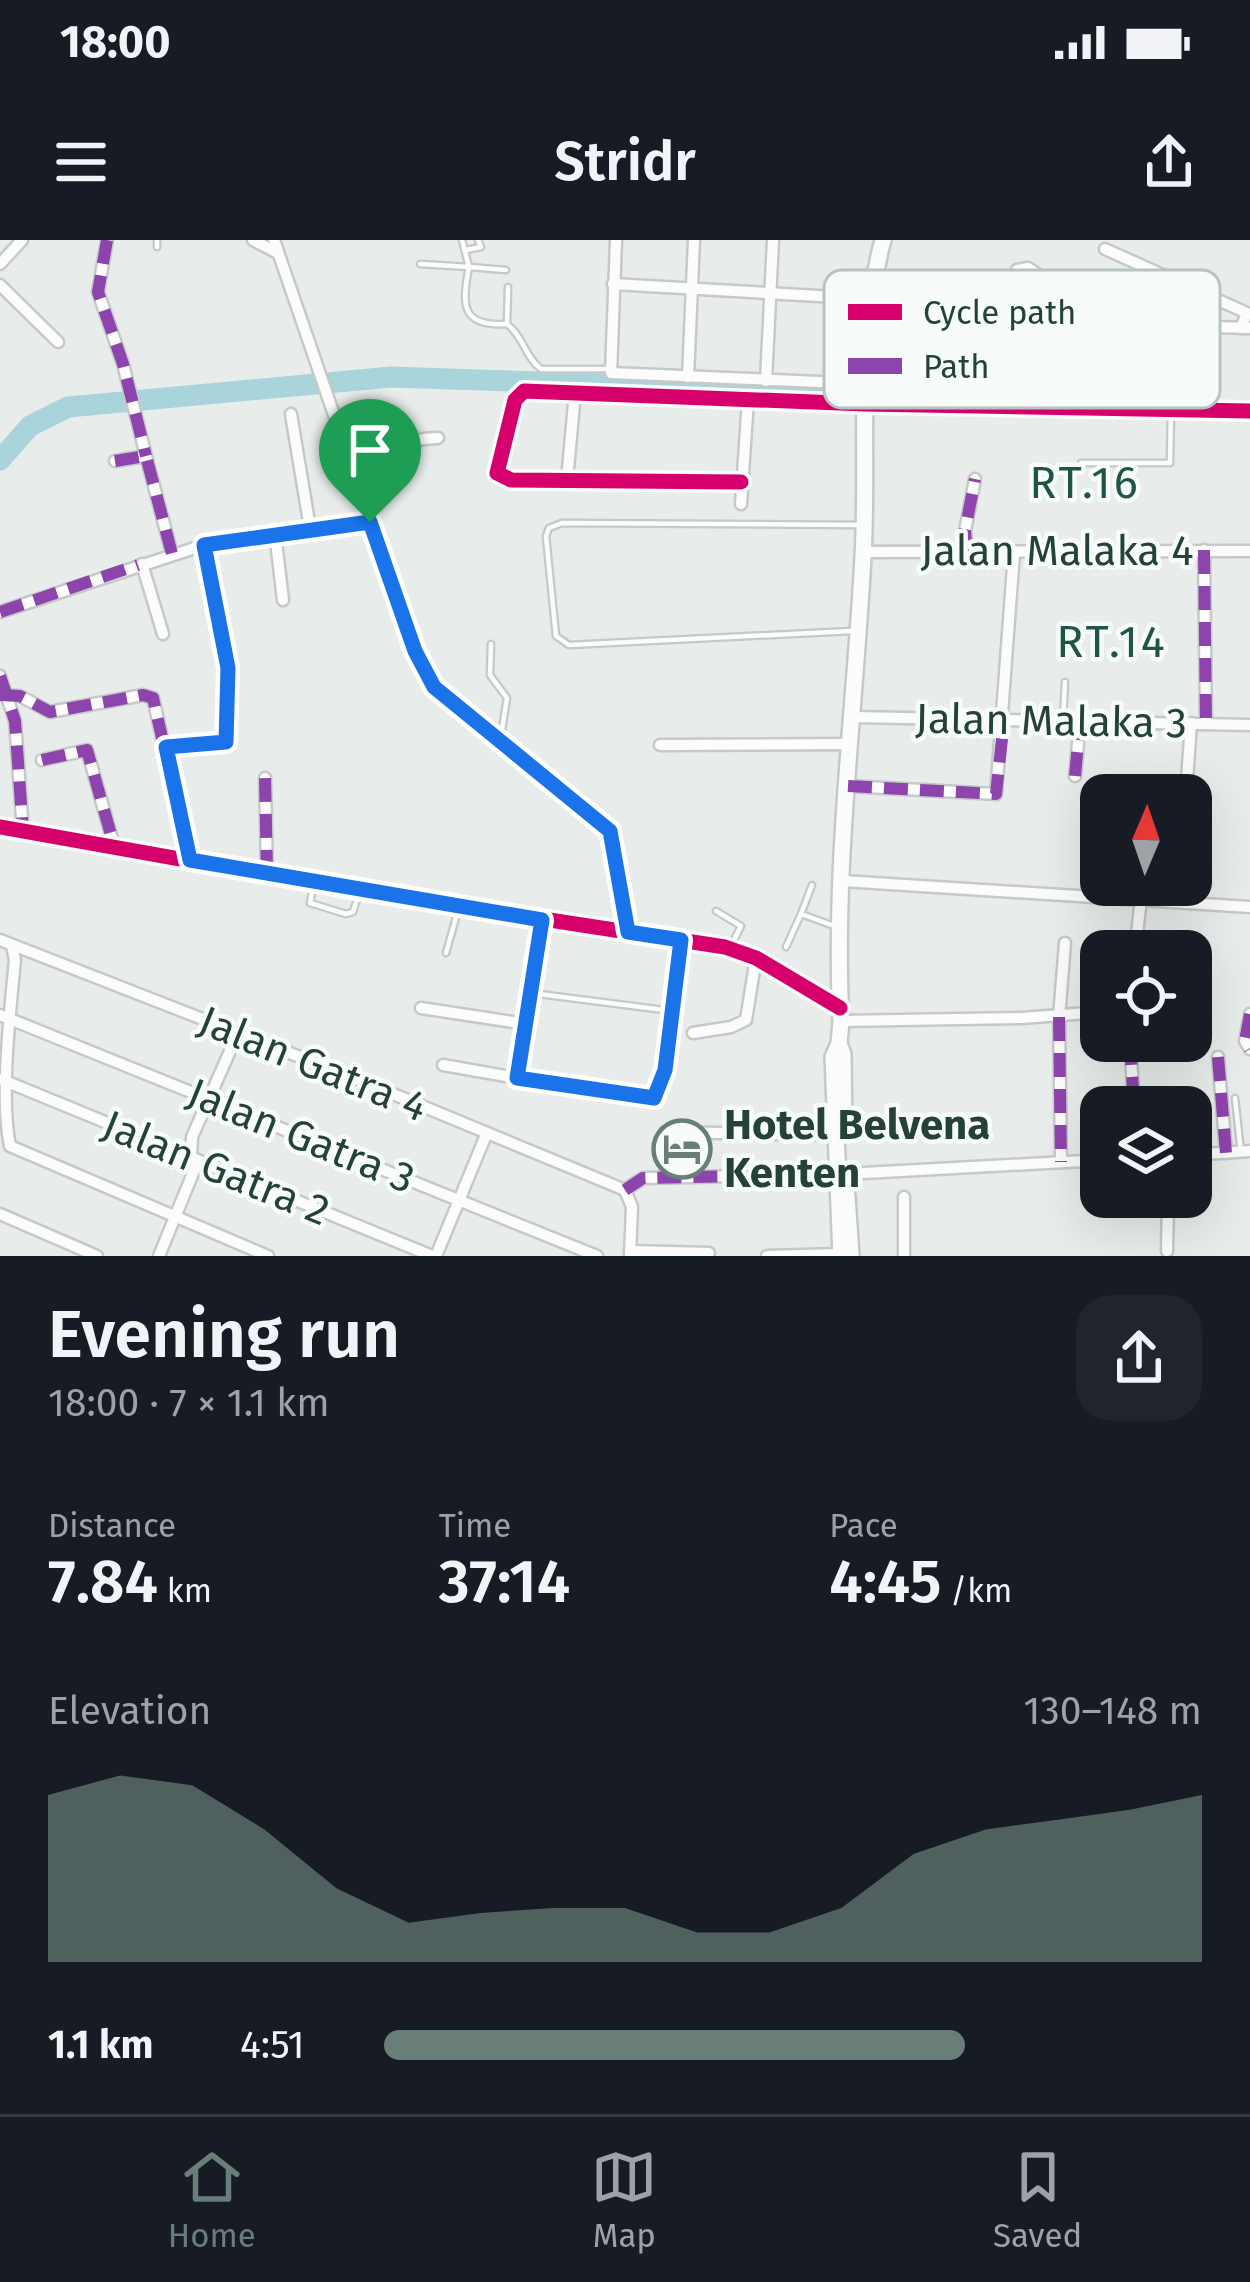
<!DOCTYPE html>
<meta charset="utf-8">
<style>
body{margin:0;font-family:"Fira Sans",sans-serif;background:#20242c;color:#f1f3f6;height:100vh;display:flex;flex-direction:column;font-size:45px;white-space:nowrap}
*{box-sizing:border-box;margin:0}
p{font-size:39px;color:#9ea1a6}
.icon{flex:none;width:66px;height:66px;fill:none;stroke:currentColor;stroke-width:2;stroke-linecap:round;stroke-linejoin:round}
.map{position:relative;height:1016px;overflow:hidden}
.panel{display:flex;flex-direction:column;background:#171b24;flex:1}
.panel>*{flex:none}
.needle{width:78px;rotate:2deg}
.buttons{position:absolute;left:1080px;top:534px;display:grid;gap:24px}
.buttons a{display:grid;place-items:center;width:132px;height:132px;border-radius:24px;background:#171b24;box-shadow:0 12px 48px #0002;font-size:60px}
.pin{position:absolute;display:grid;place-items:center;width:102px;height:102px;color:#fff;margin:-123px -51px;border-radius:50% 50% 50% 0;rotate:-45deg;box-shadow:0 0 12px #0007}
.pin .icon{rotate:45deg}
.round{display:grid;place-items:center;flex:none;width:126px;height:126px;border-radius:36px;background:#20242c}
.summary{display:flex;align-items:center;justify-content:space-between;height:204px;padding:0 48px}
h1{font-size:66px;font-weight:600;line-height:90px}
.figures{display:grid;grid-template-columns:repeat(3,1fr);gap:18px;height:204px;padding:12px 48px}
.figures div{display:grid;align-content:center}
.figures b{font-size:60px;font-weight:600}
.figures small{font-size:33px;font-weight:400}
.figures p{font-size:33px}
.chart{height:336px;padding:24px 48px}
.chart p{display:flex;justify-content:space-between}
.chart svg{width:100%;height:216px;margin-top:12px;fill:#697e78;opacity:.7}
ul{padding:0 48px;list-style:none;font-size:39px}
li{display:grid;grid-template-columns:192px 144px 1fr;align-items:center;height:90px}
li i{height:30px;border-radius:15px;background:#697e78}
.status{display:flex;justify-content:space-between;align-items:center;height:84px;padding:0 60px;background:#171b24;direction:ltr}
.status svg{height:33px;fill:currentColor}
header{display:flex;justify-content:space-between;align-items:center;height:156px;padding:0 48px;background:#171b24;font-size:54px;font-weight:600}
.menu{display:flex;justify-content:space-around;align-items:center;height:168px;border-top:3px solid #363941;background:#171b24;font-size:33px;color:#9ea1a6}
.menu a{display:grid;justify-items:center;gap:6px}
.menu .selected{color:#697e78}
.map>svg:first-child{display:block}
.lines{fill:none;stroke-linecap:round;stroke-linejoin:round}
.stream{stroke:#a9d4db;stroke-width:3}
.river{stroke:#a9d4db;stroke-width:21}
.service-casing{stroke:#c5cac8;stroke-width:9}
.minor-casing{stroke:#c5cac8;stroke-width:15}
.tertiary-casing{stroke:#c5cac8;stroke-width:16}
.secondary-casing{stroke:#c3cbc8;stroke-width:20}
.service{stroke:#fcfcfc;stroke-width:4.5}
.minor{stroke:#fcfcfc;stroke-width:10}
.tertiary{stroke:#fcfcfc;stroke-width:12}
.secondary{stroke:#fcfcfc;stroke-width:15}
.quiet{stroke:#8e44ad;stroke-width:12;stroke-dasharray:24 12;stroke-linecap:butt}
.cycleway-casing{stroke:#f7fbf9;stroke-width:22}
.cycleway{stroke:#d6006c;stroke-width:15}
.route-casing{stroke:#fff;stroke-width:24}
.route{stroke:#1a73e8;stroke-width:15}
.labels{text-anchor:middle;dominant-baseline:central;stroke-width:9;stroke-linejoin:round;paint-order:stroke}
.street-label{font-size:42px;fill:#24423a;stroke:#f7fbf9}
.poi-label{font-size:42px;font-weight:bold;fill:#24423a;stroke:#f7fbf9;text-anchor:start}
.neighbourhood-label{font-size:45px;letter-spacing:3px;fill:#1f5548;stroke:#f7fbf9}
.key{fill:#f7fbf9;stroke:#b8c4c0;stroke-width:3}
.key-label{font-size:33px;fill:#24423a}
</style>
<div class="status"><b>18:00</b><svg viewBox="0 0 49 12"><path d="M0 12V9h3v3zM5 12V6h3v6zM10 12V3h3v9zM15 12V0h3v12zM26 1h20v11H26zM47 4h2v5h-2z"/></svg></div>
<header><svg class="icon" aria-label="menu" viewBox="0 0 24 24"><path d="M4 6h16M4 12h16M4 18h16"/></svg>Stridr<svg class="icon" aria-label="share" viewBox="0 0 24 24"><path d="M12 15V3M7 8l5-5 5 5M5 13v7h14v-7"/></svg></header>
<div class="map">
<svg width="1250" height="1016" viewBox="0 0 1250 1016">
<rect width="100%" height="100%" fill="#e8edeb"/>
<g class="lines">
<!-- stream -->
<polyline class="stream" points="94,55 116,120"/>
<!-- river -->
<polyline class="river" points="0,220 30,186 68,167 391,137 864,153"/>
<defs>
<g id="service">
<polyline points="157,7 157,0"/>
<polyline points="466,10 481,7 478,0"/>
<polyline points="420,24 469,27 462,0"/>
<path d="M506 30 469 27C461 66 462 87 507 84"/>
<path d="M508 47 507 84C523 96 525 117 541 129H609"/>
<polyline points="872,116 916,116 919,88 914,83 874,77"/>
<polyline points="1081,223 1170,223 1171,169"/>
<polyline points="852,391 569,405 556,396 546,296 549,288 562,283 859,285"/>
<polyline points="491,404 490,435 507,458 500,502"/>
<polyline points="1063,481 1065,442"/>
<polyline points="812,645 801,674 837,687"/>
<polyline points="313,647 310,663 346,674 353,672 358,656"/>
<polyline points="716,671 741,686 732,704"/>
<polyline points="786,707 801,674"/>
<polyline points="446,713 459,667"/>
<polyline points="531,753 672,771"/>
<polyline points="517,838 657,856 665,829 681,700"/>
<polyline points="1235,858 1241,912"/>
</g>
<g id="minor">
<polyline points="107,0 98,52 123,124 146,216"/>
<polyline points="253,0 276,12"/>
<polyline points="274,0 415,411 446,459 610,591 616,608 628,692"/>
<polyline points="616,0 611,133 866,144"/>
<polyline points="1105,9 1247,73 1241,88"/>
<polyline points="0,24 22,0"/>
<polyline points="613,44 870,59"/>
<polyline points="0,45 58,102"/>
<polyline points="1001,69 1017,30 1028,28 1082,63 1103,84 1250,88"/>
<polyline points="688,137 694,0"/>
<polyline points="766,141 773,0"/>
<polyline points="291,174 310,288"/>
<polyline points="115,221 146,216 172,314"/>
<polyline points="349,222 423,199 438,198"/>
<polyline points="567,240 575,153"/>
<polyline points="741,242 511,240 497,233 515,160 524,151 865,164 1250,171"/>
<polyline points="741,264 748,159"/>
<polyline points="275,293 283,360"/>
<polyline points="1204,310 1206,484"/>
<polyline points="863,312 1250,311"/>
<polyline points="967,313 965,291 975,239"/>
<polyline points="142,324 163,394"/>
<polyline points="0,372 204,305 369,282"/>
<polyline points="0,436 15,481 23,592"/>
<polyline points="0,455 20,456 50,472 143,455 153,458 190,621"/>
<polyline points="853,477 1250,485"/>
<polyline points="660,505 851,504"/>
<polyline points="166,507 223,504 227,500 228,427 204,305"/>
<polyline points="42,520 87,510 115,609"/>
<polyline points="1075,536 1080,482"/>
<polyline points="265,538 267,634"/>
<polyline points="848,546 996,554 1014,313"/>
<polyline points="1186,555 1191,483"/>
<polyline points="843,641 1250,667"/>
<polyline points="1096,655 1101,619"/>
<polyline points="0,700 364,842 625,950 632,967 630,1016"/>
<path d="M12 706 15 720C10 771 0 859 10 906L268 1016"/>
<polyline points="1135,711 1141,659"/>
<polyline points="1191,759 1201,748"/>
<polyline points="421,768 526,784"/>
<polyline points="1250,774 1245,801 1250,809"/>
<polyline points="0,775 597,1016"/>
<polyline points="841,781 1021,778 1101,772"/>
<polyline points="693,793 731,787 746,780 756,718"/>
<polyline points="1130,801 1134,867"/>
<polyline points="1218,817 1226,913"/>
<polyline points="443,825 517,838 541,680"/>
<polyline points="0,839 432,1016"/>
<polyline points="665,892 835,895"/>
<polyline points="1191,915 1250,911"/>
<polyline points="191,918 192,897 238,793"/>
<polyline points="1061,922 1059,777 1065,703"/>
<polyline points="846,934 1101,920"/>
<polyline points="625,950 643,938 835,934"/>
<polyline points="904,957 904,1016"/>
<polyline points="0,974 97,1016"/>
<polyline points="630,1011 709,1013"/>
<polyline points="1167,1011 1168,957"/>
<polyline points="159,1016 198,921"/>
<polyline points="436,1016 486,895"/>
<polyline points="767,1016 840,1014"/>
</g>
<polyline id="tertiary" points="0,587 360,651 725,707 756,718 840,768"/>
<g id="secondary">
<polyline points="839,804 843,814 844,890"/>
<polyline points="847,956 851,1016"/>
<path d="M841 1016 833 817 839 804 841 781C833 627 855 470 863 317 869 211 855 103 883 0"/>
</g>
</defs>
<!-- service casing -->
<use href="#service" class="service-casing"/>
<!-- minor casing -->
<use href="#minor" class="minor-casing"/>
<!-- tertiary casing -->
<use href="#tertiary" class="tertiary-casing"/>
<!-- secondary casing -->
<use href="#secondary" class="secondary-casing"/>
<!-- service -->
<use href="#service" class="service"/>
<!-- minor -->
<use href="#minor" class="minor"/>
<!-- tertiary -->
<use href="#tertiary" class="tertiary"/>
<!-- secondary -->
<use href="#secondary" class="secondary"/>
<!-- quiet -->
<g class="quiet">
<polyline points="107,0 98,52 123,124 146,216"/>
<polyline points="115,221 146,216 172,314"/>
<polyline points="1204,310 1206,484"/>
<polyline points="967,313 965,291 975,239"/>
<polyline points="0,372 138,325"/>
<polyline points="0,436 15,481 23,592"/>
<polyline points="0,455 20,456 50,472 143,455 153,458 190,621"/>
<polyline points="42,520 87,510 115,609"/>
<polyline points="1075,536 1080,482"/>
<polyline points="265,538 267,634"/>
<polyline points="848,546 996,554 1004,480"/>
<polyline points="1096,655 1101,619"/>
<polyline points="1250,774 1245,801 1250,809"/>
<polyline points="1059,777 1061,922"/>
<polyline points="1130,801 1134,867"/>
<polyline points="1218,817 1226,913"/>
<polyline points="625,950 643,938 835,934"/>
</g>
<defs>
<g id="cycleway">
<polyline points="741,242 511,240 497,233 515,160 524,151 865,164 1250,171"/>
<polyline points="0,587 360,651 725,707 756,718 840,768"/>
</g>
</defs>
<!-- cycleway casing -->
<use href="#cycleway" class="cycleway-casing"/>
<!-- cycleway -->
<use href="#cycleway" class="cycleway"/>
</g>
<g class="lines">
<defs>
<polygon id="route" points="370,282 415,411 434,447 610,591 628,692 681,700 665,830 654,858 517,838 542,680 190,620 166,507 226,502 228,428 204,305"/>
</defs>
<!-- route casing -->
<use href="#route" class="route-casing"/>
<!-- route -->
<use href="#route" class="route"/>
</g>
<!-- icons -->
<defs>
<symbol id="hotel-ring" viewBox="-11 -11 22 22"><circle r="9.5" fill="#f7fbf9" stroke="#697e78" stroke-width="1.5"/><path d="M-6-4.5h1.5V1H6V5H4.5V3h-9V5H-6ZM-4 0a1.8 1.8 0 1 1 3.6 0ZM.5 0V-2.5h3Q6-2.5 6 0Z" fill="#697e78"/></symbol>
</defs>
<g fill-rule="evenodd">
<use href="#hotel-ring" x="649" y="876" width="66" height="66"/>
</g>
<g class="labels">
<!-- street labels -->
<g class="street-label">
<text x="1057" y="311">Jalan Malaka 4</text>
<text transform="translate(1051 481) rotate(1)">Jalan Malaka 3</text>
<text transform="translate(313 824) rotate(22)">Jalan Gatra 4</text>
<text transform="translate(301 896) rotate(22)">Jalan Gatra 3</text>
<text transform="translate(216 928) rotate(22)">Jalan Gatra 2</text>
</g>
<!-- poi labels -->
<g class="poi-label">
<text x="724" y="885">Hotel Belvena<tspan x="724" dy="48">Kenten</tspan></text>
</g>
<!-- neighbourhood labels -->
<g class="neighbourhood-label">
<text x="1085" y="243">RT.16</text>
<text x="1112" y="402">RT.14</text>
</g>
</g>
<!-- legend -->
<rect x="824" y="30" width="396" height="138" rx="18" class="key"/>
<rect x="848" y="64" width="54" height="16" fill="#d6006c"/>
<rect x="848" y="118" width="54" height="16" fill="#8e44ad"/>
<g class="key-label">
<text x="923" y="84">Cycle path</text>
<text x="923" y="138">Path</text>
</g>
</svg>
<div class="buttons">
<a><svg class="needle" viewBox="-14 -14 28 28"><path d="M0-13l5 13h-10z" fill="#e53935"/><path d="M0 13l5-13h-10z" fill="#9ea1a6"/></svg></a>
<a><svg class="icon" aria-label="locate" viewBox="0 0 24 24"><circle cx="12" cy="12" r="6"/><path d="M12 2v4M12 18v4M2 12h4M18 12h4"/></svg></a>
<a><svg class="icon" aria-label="layers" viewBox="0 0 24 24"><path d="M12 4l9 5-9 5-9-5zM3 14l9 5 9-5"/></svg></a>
</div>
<div class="pin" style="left:370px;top:282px;background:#1e9e55"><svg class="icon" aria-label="arrive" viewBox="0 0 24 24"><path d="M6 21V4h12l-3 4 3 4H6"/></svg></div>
</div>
<section class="panel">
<div class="summary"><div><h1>Evening run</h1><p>18:00 · 7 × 1.1 km</p></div><a class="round"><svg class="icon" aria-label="share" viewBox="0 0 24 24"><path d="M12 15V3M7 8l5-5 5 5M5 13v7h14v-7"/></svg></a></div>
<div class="figures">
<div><p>Distance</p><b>7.84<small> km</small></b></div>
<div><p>Time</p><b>37:14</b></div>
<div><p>Pace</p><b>4:45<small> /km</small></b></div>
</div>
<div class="chart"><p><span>Elevation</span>130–148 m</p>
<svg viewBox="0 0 160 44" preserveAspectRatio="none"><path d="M0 44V10L10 6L20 8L30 17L40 29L50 36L60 34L70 33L80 33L90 38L100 38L110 33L120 22L130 17L140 15L150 13L160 10V44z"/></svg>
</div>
<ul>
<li><b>1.1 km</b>4:51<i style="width:71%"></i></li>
</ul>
</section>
<nav class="menu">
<a class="selected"><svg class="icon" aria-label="home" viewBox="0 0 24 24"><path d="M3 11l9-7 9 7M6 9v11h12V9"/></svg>Home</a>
<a><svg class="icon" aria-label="map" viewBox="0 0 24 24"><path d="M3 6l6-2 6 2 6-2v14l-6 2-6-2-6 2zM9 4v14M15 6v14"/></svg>Map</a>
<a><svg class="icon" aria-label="saved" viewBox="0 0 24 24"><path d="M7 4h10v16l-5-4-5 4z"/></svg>Saved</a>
</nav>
